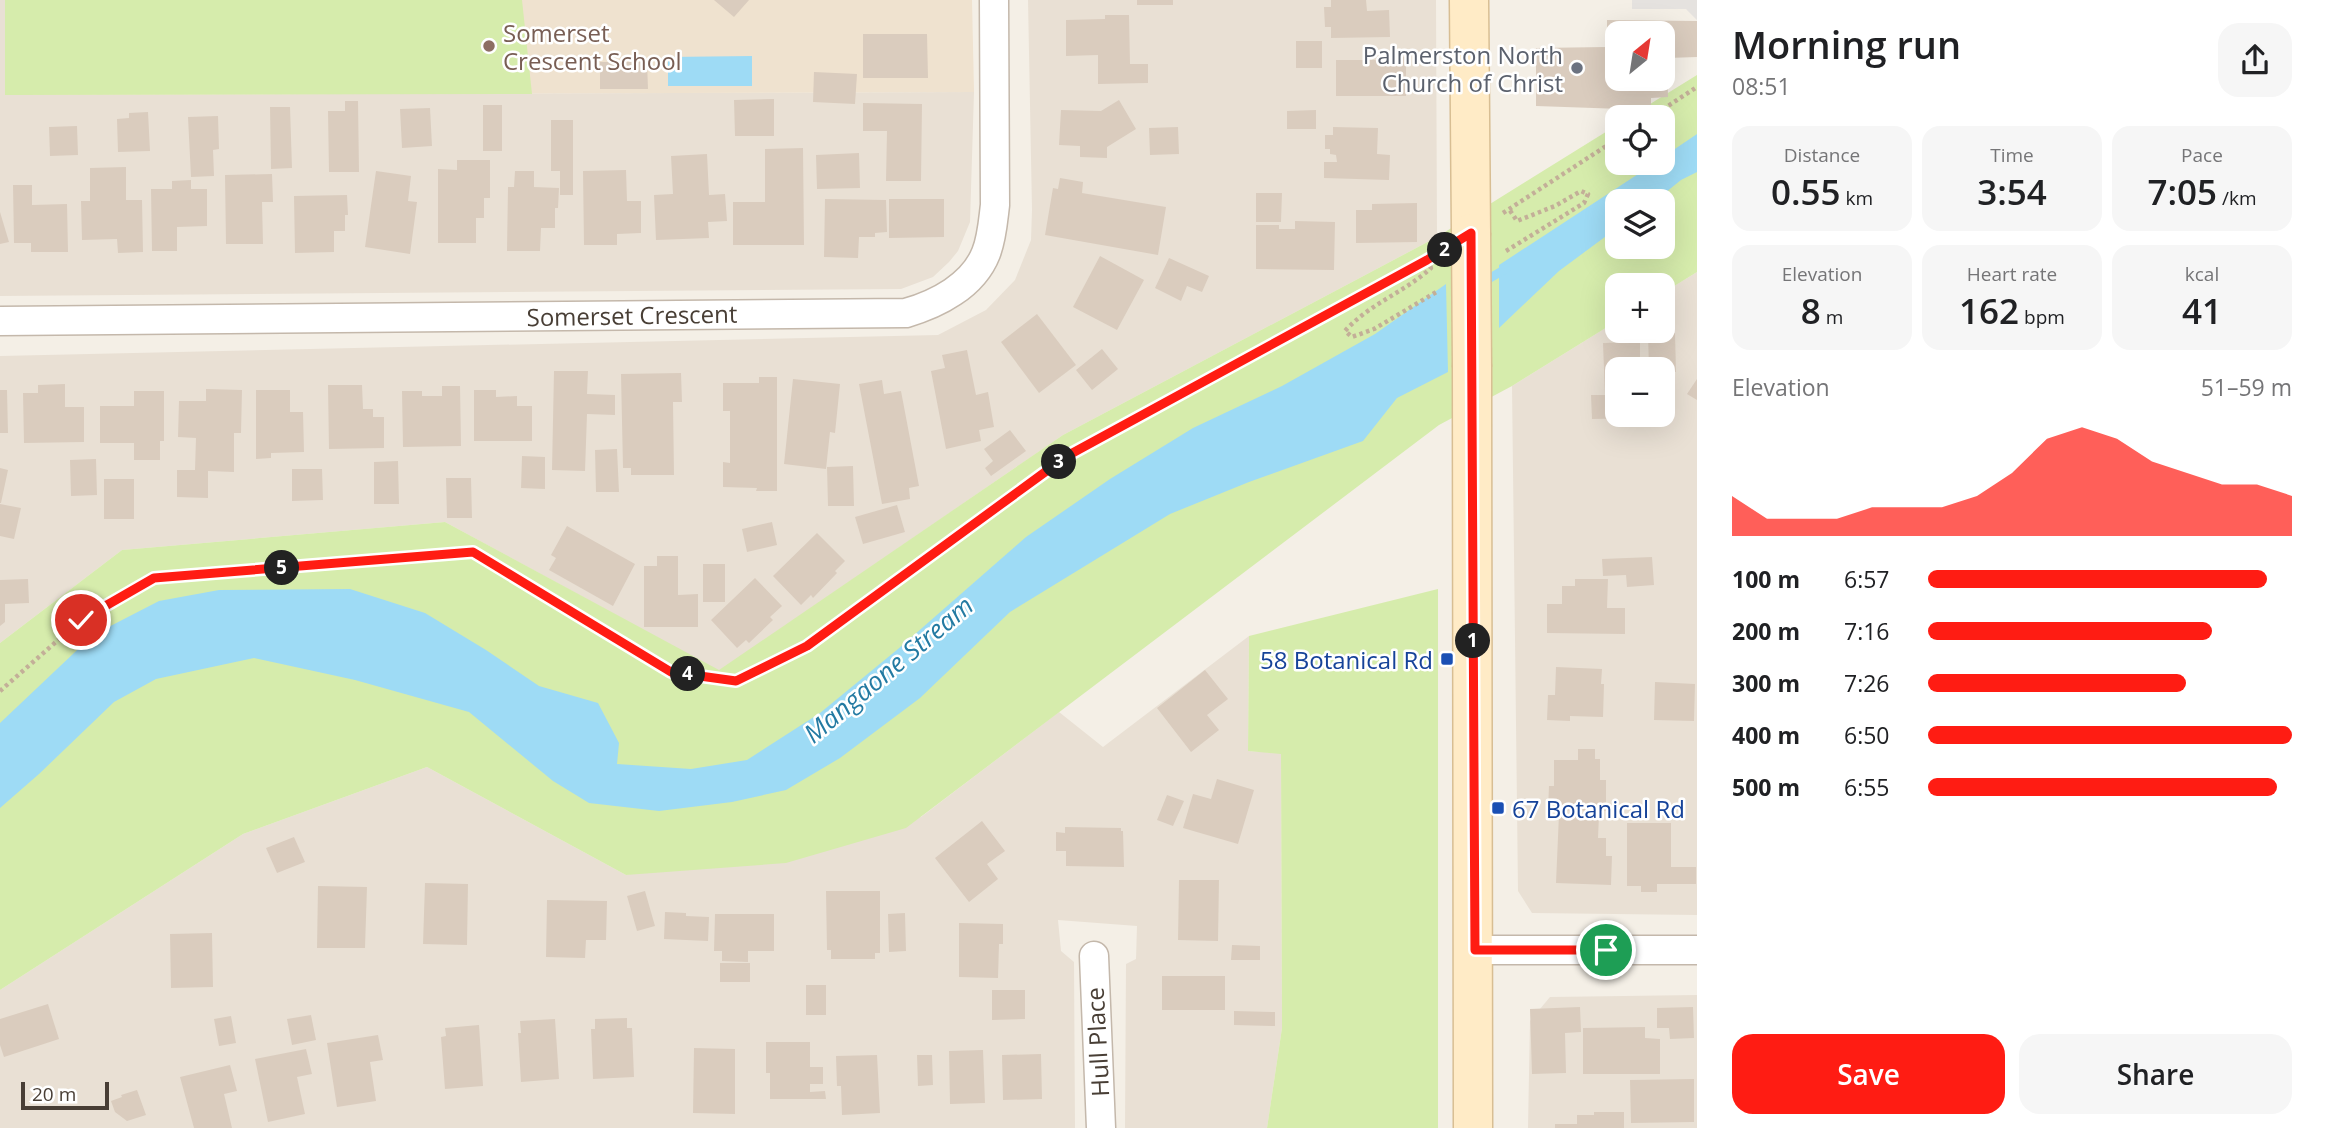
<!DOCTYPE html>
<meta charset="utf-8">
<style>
body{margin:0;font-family:"Open Sans",sans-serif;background:#f6f6f6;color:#202124;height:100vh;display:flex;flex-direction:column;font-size:26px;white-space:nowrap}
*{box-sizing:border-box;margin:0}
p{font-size:23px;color:#757577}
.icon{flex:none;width:38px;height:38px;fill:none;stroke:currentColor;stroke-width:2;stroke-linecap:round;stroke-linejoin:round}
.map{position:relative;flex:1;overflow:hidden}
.panel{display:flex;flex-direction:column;background:#fff;width:630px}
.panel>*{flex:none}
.needle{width:46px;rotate:30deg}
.tools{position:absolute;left:1605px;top:21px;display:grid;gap:14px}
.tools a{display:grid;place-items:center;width:70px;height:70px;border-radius:14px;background:#fff;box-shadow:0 7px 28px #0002;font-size:35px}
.scale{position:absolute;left:21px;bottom:18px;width:88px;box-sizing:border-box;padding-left:7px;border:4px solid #483e35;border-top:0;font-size:19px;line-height:24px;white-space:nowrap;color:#483e35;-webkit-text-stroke:5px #fff;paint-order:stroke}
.pin{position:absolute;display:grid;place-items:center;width:60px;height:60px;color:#fff;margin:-30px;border:4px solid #fff;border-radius:50%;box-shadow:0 2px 7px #0007}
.km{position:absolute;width:35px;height:35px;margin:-18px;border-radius:50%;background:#222;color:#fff;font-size:19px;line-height:35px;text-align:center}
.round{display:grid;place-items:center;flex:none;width:74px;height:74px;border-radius:21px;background:#f6f6f6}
.head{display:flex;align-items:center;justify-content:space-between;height:119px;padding:0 35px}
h1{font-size:38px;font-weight:600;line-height:52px}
.figures{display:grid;grid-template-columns:repeat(3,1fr);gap:10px;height:119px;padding:7px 35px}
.figures div{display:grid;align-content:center;border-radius:18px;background:#f6f6f6;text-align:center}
.figures b{font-size:35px;font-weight:600}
.figures small{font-size:19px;font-weight:400}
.figures p{font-size:19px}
.chart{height:196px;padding:14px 35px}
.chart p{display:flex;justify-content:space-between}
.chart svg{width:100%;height:126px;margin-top:7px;fill:#ff1c13;opacity:.7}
.button{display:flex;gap:14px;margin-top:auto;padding:14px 35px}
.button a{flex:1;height:80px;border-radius:21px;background:#ff1c13;color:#fff;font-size:28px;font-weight:600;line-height:80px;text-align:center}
.button a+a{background:#f6f6f6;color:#202124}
ul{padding:0 35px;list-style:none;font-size:23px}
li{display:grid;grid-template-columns:112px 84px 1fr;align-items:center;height:52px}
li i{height:18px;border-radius:9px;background:#ff1c13}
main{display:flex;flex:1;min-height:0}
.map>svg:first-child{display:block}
.residential{fill:#e9e0d4;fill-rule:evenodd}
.education{fill:#efe2cf}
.green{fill:#d6ecac;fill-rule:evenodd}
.parking{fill:#e5e2df}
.water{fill:#9edbf5}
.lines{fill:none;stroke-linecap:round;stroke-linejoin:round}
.stream{stroke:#9edbf5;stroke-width:9}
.building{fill:#daccbe;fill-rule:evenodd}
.street-casing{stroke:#c4b8ab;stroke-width:31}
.secondary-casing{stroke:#d8be93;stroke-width:41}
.path{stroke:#c3af98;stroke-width:4.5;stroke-dasharray:3.5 3.5;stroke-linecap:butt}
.street{stroke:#fff;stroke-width:28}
.secondary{stroke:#ffebc6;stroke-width:38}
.secondary-bridge-casing{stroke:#d8be93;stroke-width:41;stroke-linecap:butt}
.secondary-bridge{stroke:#ffebc6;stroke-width:38}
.route-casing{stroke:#fff;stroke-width:14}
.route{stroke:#ff1c13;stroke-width:9}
.education-dot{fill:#8d6e63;stroke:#fff;stroke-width:2.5}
.worship-dot{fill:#6b7280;stroke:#fff;stroke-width:2.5}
.transit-dot{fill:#1a4fb4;stroke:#fff;stroke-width:2.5}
.labels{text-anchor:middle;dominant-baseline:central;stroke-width:5;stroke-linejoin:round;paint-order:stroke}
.education-label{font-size:24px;fill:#785e54;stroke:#fff;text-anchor:start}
.worship-label{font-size:24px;fill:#5b616d;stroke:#fff;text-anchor:end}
.street-label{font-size:24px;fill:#483e35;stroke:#fff}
.transit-label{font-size:24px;fill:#164399;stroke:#fff;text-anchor:end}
.water-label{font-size:26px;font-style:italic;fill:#237aa2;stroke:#fff}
</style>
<main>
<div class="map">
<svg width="1697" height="1128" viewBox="0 0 1697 1128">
<rect width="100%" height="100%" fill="#f4efe6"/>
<!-- residential -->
<g class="residential">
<polygon points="0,0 5,0 5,95 974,92 970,222 958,251 949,262 933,277 901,289 0,296"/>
<polygon points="1028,0 1436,0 1437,237 1063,435 719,671 445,522 122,550 0,643 0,356 938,335 986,310 1015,280 1031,240 1032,210"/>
<path d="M1697 272V915L1532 913 1518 891 1512 386 1617 321V331H1662L1663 293ZM1617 369H1662V415H1617Z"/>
<polygon points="1249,636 1248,751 1281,753 1282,1028 1267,1128 1125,1128 1126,964 1136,959 1137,926 1058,920 1061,951 1074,962 1075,1128 0,1128 0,990 243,834 427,767 626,875 921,817 1059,712 1103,747"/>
<polygon points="1697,995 1697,1128 1528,1128 1530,1021 1550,997"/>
</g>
<!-- education -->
<polygon class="education" points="5,0 972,0 974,92 5,95"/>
<!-- green -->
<g class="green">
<polygon points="5,0 522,0 532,94 5,95"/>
<path d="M1697 75V272L1663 293 1662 285H1617V321L1512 386 1439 425 906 828 786 863 626 875 427 767 243 834 0 990V643L122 550 445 522 719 670 1063 435 1437 237 1617 125V163H1662V117H1629ZM1617 201H1662V247H1617Z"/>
<polygon points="1438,589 1438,1128 1267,1128 1282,1028 1281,754 1248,751 1249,636"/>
</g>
<!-- parking -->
<polygon class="parking" points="1632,0 1697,0 1697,20 1686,9 1632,9"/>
<!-- water -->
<g class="water">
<polygon points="752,56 752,86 668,86 668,57"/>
<polygon points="1697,134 1697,172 1681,180 1655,201 1617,201 1617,228 1559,271 1499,328 1499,265 1655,163 1662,163 1663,157"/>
<polygon points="1446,284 1448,372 1397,398 1363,441 1249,482 1170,514 1010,612 920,698 840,758 786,790 732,802 659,811 589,803 553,781 469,712 355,680 254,658 156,679 114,702 39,774 0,808 0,723 93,635 159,601 219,590 350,589 425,613 486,650 539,686 598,703 619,743 617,764 691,769 747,760 820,713 898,649 1026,537 1110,479 1193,428 1282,386 1375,334"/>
</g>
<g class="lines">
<!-- stream -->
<polyline class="stream" points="1480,284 1507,268"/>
</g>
<!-- building -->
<g class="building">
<polygon points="714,0 749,0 734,17"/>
<rect x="1137" y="0" width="36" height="5"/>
<polygon points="1331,0 1366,0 1367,11 1389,10 1390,37 1331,38 1331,27 1325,27 1324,7 1331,7"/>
<polygon points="1105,15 1129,15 1130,64 1148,64 1148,83 1098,84 1098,55 1066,56 1066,20 1105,19"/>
<path d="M1607 20 1697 21V57L1667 58 1668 97 1651 98V110L1536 106V48L1607 47ZM1617 33H1662V79H1617Z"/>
<polygon points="863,34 927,34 928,78 863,78"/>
<rect x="1296" y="41" width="26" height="27"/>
<polygon points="1406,57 1406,96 1336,96 1336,60 1376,60 1376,58"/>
<polygon points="600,62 647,62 648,89 600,89"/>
<polygon points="814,72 857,74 855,104 813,102"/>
<polygon points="774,99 774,136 735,136 734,100"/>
<polygon points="1119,100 1136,129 1107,147 1107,158 1080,157 1080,146 1059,145 1061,110 1101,111"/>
<polygon points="345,101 358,101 359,172 329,172 328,111 345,111"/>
<polygon points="863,103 922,104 921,181 886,181 887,131 863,131"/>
<rect x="483" y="105" width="19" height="46"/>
<polygon points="270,107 290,107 292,168 271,169"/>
<polygon points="430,108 432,146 402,148 400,109"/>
<polygon points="1316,110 1316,129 1287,129 1287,111"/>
<polygon points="148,112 150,151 118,152 117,119 129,118 129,113"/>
<polygon points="218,116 219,149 213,150 214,176 191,177 188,117"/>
<polygon points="551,120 573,120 573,195 560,195 560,171 551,171"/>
<polygon points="77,126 78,155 50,156 49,127"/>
<polygon points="1178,127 1179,154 1150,155 1149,128"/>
<polygon points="1333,127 1378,128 1377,154 1390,155 1389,180 1324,178 1324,162 1337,162 1336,155 1330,154 1330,149 1325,149 1325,135 1333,135"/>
<polygon points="803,148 804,245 733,245 733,202 765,202 765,149"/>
<polygon points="859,153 860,188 817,189 816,155"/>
<polygon points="707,154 709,195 725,194 727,221 708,222 709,238 656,240 654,195 673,194 671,156"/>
<polygon points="457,160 490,160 490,198 484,198 484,218 476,218 476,243 438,243 438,169 457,170"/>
<polygon points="126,167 126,200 142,200 143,252 118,253 117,239 82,240 81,201 90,201 90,168"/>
<polygon points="626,170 627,201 641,201 641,233 617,234 617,245 584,245 583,171"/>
<polygon points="376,171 411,176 408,201 417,202 410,254 365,247"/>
<polygon points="515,171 534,171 534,187 559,188 558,208 555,208 555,228 541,228 540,251 507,251 508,187 514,187"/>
<polygon points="272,174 273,202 262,202 263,244 226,244 225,175"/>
<polygon points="1060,178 1083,182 1082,193 1166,207 1158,255 1045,235 1053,188 1058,189"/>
<polygon points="191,180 191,189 207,189 207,226 177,227 177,251 152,251 151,189 172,189 172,181"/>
<polygon points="13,185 32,185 32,205 67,204 68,252 31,252 31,243 14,243"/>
<polygon points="1256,193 1282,193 1281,222 1256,222"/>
<polygon points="347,195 348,215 345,215 345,231 334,231 334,252 295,253 294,196"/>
<polygon points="825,199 886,200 887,232 875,233 875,237 859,237 858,258 824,257"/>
<polygon points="889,199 944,199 944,237 889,238"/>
<polygon points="1417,203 1417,242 1356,243 1356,210 1372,210 1372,204"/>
<polygon points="0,212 9,242 0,244"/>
<polygon points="1295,221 1335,222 1334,270 1256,269 1256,225 1279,225 1279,229 1295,229"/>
<polygon points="1100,256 1144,280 1117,330 1073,307"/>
<polygon points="1169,258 1209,276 1202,292 1187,286 1181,301 1155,288"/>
<polygon points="1037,314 1076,365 1039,393 1001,342"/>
<polygon points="1675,333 1676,372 1649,369 1648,334"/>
<polygon points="1640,342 1640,369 1617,369 1617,415 1644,415 1644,418 1592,419 1591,395 1605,395 1603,343"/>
<polygon points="1102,349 1118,369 1092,390 1076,370"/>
<polygon points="967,350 976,395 988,392 994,427 979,430 981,441 946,449 931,371 945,368 942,355"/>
<polygon points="554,371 588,371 587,394 615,395 615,415 587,414 585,471 552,470"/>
<polygon points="681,373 682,402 673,402 674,475 631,475 631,468 623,468 621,374"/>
<polygon points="759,377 777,377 777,491 756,491 757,488 723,487 723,462 730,463 730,411 723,411 723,383 759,383"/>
<polygon points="793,379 840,384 835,433 830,432 826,469 784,464"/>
<polygon points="1697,379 1697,400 1687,394"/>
<polygon points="882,380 884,394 901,391 919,486 909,488 910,499 882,504 859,384"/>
<polygon points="65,384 65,407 84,407 84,442 24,443 23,393 38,393 38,385"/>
<polygon points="328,385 362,385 363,409 373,409 373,417 384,417 384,448 329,449"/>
<polygon points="442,386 460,386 461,446 403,447 402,391 422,391 422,396 442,396"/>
<polygon points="206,389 242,390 241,433 234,433 234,472 208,471 208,498 177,497 177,470 195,470 196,438 178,437 179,401 206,401"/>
<polygon points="0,390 7,390 8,433 0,433"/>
<polygon points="256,390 290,390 290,412 303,412 304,452 271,453 271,458 256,459"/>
<polygon points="474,390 496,390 496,397 517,396 517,406 532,406 532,441 474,441"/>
<polygon points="134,391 164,391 164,441 160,441 160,460 134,460 134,443 100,443 100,406 134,406"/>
<polygon points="1010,430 1026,451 991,476 985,468 993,461 984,449"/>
<polygon points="617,449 619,492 596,492 595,450"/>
<polygon points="522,456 545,457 545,489 521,488"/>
<polygon points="96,459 97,495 71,496 70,460"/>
<polygon points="398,461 399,504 374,504 374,462"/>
<polygon points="853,466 854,506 828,506 827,467"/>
<polygon points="0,468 8,470 1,503 0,503"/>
<polygon points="292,469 322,469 323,500 292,501"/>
<polygon points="446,478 471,478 472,518 447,518"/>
<rect x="104" y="479" width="30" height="40"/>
<polygon points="0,504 21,508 14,539 0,536"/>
<polygon points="897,505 905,532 863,544 855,517"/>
<polygon points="772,522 777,545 747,552 742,529"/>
<polygon points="567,526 635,564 613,606 549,570 556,558 551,555"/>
<polygon points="817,533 845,561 835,571 837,573 813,598 811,595 801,605 773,576"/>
<polygon points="657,556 678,556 678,595 698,594 698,627 644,627 644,566 657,566"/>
<polygon points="1652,557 1654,585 1627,587 1626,575 1603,576 1602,559"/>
<rect x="703" y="564" width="22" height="38"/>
<polygon points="755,578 782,606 770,617 773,620 749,643 746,640 737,648 711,620"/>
<polygon points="28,579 29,603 5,604 5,622 0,626 0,580"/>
<polygon points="1575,579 1608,579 1607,608 1625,608 1625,634 1547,633 1547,604 1562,604 1562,586 1575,586"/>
<polygon points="1556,667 1602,669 1601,684 1604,684 1603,717 1570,716 1570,721 1547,720 1548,695 1555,695"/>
<polygon points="1205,670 1228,699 1207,715 1219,730 1191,752 1157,708"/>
<polygon points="1655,682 1695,684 1694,721 1654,720"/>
<polygon points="1578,749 1595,749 1595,759 1600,759 1600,780 1606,780 1606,811 1548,810 1549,786 1554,786 1554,760 1578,760"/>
<polygon points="1217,779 1254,790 1238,844 1183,828 1193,794 1211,799"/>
<polygon points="1167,795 1184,801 1173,826 1157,820"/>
<polygon points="1559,814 1599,815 1598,838 1606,838 1606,856 1612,856 1611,885 1556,883"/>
<polygon points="982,821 1005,851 987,864 998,879 969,902 935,858"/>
<polygon points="1627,823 1671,823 1671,867 1696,867 1696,884 1657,884 1657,892 1641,892 1641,886 1627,886"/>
<polygon points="1065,827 1121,828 1121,831 1123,831 1124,867 1066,866 1066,851 1056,851 1056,832 1065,833"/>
<polygon points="294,837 305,862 277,873 266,848"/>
<polygon points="1179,880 1219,880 1218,941 1178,940"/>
<polygon points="425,883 468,884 467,945 423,944"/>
<polygon points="318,886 367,887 365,948 317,948"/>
<polygon points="645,891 655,926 637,931 627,896"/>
<polygon points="826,891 880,891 880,953 875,953 875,959 831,959 831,950 827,950"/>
<polygon points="547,900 607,901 606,940 586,940 585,958 546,957"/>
<polygon points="665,912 686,913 686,916 709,917 708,941 664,939"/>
<polygon points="905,913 906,951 889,952 888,914"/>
<polygon points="715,914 774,914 774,951 748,951 748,962 722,961 722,951 714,951"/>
<polygon points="959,923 1003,924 1003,944 999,944 998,978 959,977"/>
<polygon points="212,933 213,987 171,988 170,934"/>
<polygon points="1232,945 1260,946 1260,960 1231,960"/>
<rect x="720" y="963" width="30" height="19"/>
<rect x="1162" y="976" width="63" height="34"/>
<rect x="806" y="985" width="20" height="30"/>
<polygon points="992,990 1025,990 1025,1019 992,1020"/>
<polygon points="48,1004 59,1039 4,1057 0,1045 0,1019"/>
<polygon points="1580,1007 1581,1032 1565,1033 1566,1073 1532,1074 1530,1009"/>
<polygon points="1693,1007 1694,1038 1670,1039 1669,1028 1657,1028 1657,1008"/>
<polygon points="1234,1011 1275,1012 1275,1026 1234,1025"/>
<polygon points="311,1015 316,1040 292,1045 287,1019"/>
<polygon points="231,1016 236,1043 219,1046 214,1019"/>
<polygon points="627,1018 627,1028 632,1028 634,1077 593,1079 591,1029 595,1029 595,1019"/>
<polygon points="555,1019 559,1079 521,1082 518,1033 521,1033 520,1021"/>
<polygon points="479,1025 483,1086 445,1089 441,1037 446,1036 445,1028"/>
<polygon points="1645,1027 1645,1038 1660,1039 1660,1074 1583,1074 1583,1028"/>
<polygon points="378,1035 383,1060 370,1062 376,1101 337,1107 327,1043"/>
<polygon points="766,1042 810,1042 810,1067 823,1067 823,1084 810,1084 810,1092 825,1091 826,1099 770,1099 770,1073 766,1073"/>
<polygon points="694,1048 735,1049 735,1114 693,1113"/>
<polygon points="306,1049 312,1074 297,1077 305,1114 268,1122 255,1059"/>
<polygon points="983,1050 985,1103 950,1104 949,1051"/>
<polygon points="1041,1054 1042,1099 1003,1100 1002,1055"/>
<polygon points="877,1055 880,1113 842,1115 841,1086 837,1086 836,1056"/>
<polygon points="917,1055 932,1055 933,1085 918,1086"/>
<polygon points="230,1065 237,1091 224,1094 232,1128 194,1128 180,1077"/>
<polygon points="1694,1079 1694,1122 1631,1123 1630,1080"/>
<polygon points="137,1090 146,1115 127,1121 115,1112 111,1101 122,1097 121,1095"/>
<polygon points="1594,1112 1624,1112 1624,1128 1555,1128 1555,1124 1577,1124 1577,1115 1594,1115"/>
</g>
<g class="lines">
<defs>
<g id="street">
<path d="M0 321 906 313C937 304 973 286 986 253 992 238 993 221 995 205L994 0"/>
<polyline points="1475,950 1697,950"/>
<polyline points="1094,956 1101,1128"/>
</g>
<g id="secondary">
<polyline points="1469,0 1471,233"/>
<polyline points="1472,367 1473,1128"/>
</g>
</defs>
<!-- street casing -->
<use href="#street" class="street-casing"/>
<!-- secondary casing -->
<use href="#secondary" class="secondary-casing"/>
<!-- path -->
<g class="path">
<polyline points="1651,117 1697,87"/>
<polyline points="1503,213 1617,139"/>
<polyline points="1506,251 1584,203 1588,194 1581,191 1555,206 1517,221 1509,209"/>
<path d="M1427 260 1431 268C1405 292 1369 304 1345 331L1352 337 1374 329 1438 291"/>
<polyline points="0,691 81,620 154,578 473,552 671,672 736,681 807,646 1067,456 1439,253"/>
</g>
<!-- street -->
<use href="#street" class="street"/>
<!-- secondary -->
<use href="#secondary" class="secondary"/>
<defs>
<polyline id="secondary-bridge" points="1471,233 1472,367"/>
</defs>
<!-- secondary-bridge casing -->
<use href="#secondary-bridge" class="secondary-bridge-casing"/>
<!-- secondary-bridge -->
<use href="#secondary-bridge" class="secondary-bridge"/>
</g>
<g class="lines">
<defs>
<polyline id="route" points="81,620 154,578 473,552 671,672 736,681 807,646 1067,456 1427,260 1471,233 1475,950 1606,950"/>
</defs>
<!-- route casing -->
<use href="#route" class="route-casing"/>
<!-- route -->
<use href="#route" class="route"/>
</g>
<!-- markers -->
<circle class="education-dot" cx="489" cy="46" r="7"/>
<circle class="worship-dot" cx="1577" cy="68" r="7"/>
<g class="transit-dot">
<rect x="1440" y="652" width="14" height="14" rx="3.5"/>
<rect x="1491" y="801" width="14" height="14" rx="3.5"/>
</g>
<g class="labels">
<!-- education labels -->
<g class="education-label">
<text x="503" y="32">Somerset<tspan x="503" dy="28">Crescent School</tspan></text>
</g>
<!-- worship labels -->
<g class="worship-label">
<text x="1563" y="54">Palmerston North<tspan x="1563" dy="28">Church of Christ</tspan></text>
</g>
<!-- street labels -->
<g class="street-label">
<text transform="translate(632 315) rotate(-1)">Somerset Crescent</text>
<text transform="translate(1097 1042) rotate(-93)">Hull Place</text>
</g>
<!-- transit labels -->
<g class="transit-label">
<text x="1433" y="659">58 Botanical Rd</text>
<text x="1512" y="808" text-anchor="start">67 Botanical Rd</text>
</g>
<!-- water labels -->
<g class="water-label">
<text transform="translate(888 669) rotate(-40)">Mangaone Stream</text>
</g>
</g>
</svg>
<div class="tools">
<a><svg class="needle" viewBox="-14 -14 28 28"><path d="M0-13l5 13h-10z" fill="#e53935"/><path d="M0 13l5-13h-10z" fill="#757577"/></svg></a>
<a><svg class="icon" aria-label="locate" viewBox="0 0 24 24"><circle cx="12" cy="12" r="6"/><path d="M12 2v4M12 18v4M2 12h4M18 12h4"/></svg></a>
<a><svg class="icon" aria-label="layers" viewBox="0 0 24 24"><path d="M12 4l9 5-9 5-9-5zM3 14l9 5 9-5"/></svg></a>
<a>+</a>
<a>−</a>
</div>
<div class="scale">20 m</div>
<div class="pin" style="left:1606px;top:950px;background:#1e9e55"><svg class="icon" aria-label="arrive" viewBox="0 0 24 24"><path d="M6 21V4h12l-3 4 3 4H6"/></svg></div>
<div class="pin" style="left:81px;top:620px;background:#d93025"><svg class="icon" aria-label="check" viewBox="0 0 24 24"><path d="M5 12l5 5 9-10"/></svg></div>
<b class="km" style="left:1473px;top:641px">1</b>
<b class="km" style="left:1445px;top:250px">2</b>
<b class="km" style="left:1059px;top:462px">3</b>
<b class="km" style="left:688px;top:674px">4</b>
<b class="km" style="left:282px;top:568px">5</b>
</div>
<section class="panel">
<div class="head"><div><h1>Morning run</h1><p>08:51</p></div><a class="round"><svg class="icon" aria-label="share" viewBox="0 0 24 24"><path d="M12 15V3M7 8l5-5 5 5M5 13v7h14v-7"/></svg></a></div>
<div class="figures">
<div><p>Distance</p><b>0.55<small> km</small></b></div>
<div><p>Time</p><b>3:54</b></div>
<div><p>Pace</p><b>7:05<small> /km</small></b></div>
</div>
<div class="figures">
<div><p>Elevation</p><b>8<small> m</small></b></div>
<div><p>Heart rate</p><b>162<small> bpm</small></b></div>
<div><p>kcal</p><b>41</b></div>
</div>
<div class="chart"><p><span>Elevation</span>51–59 m</p>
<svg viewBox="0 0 160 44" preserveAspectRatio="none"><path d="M0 44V30L10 38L20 38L30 38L40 34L50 34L60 34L70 30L80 22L90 10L100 6L110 10L120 18L130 22L140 26L150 26L160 30V44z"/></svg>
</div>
<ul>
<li><b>100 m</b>6:57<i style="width:93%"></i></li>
<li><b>200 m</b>7:16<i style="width:78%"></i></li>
<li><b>300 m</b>7:26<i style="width:71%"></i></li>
<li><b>400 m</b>6:50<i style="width:100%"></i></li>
<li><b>500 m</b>6:55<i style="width:96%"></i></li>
</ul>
<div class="button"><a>Save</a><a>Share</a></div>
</section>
</main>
